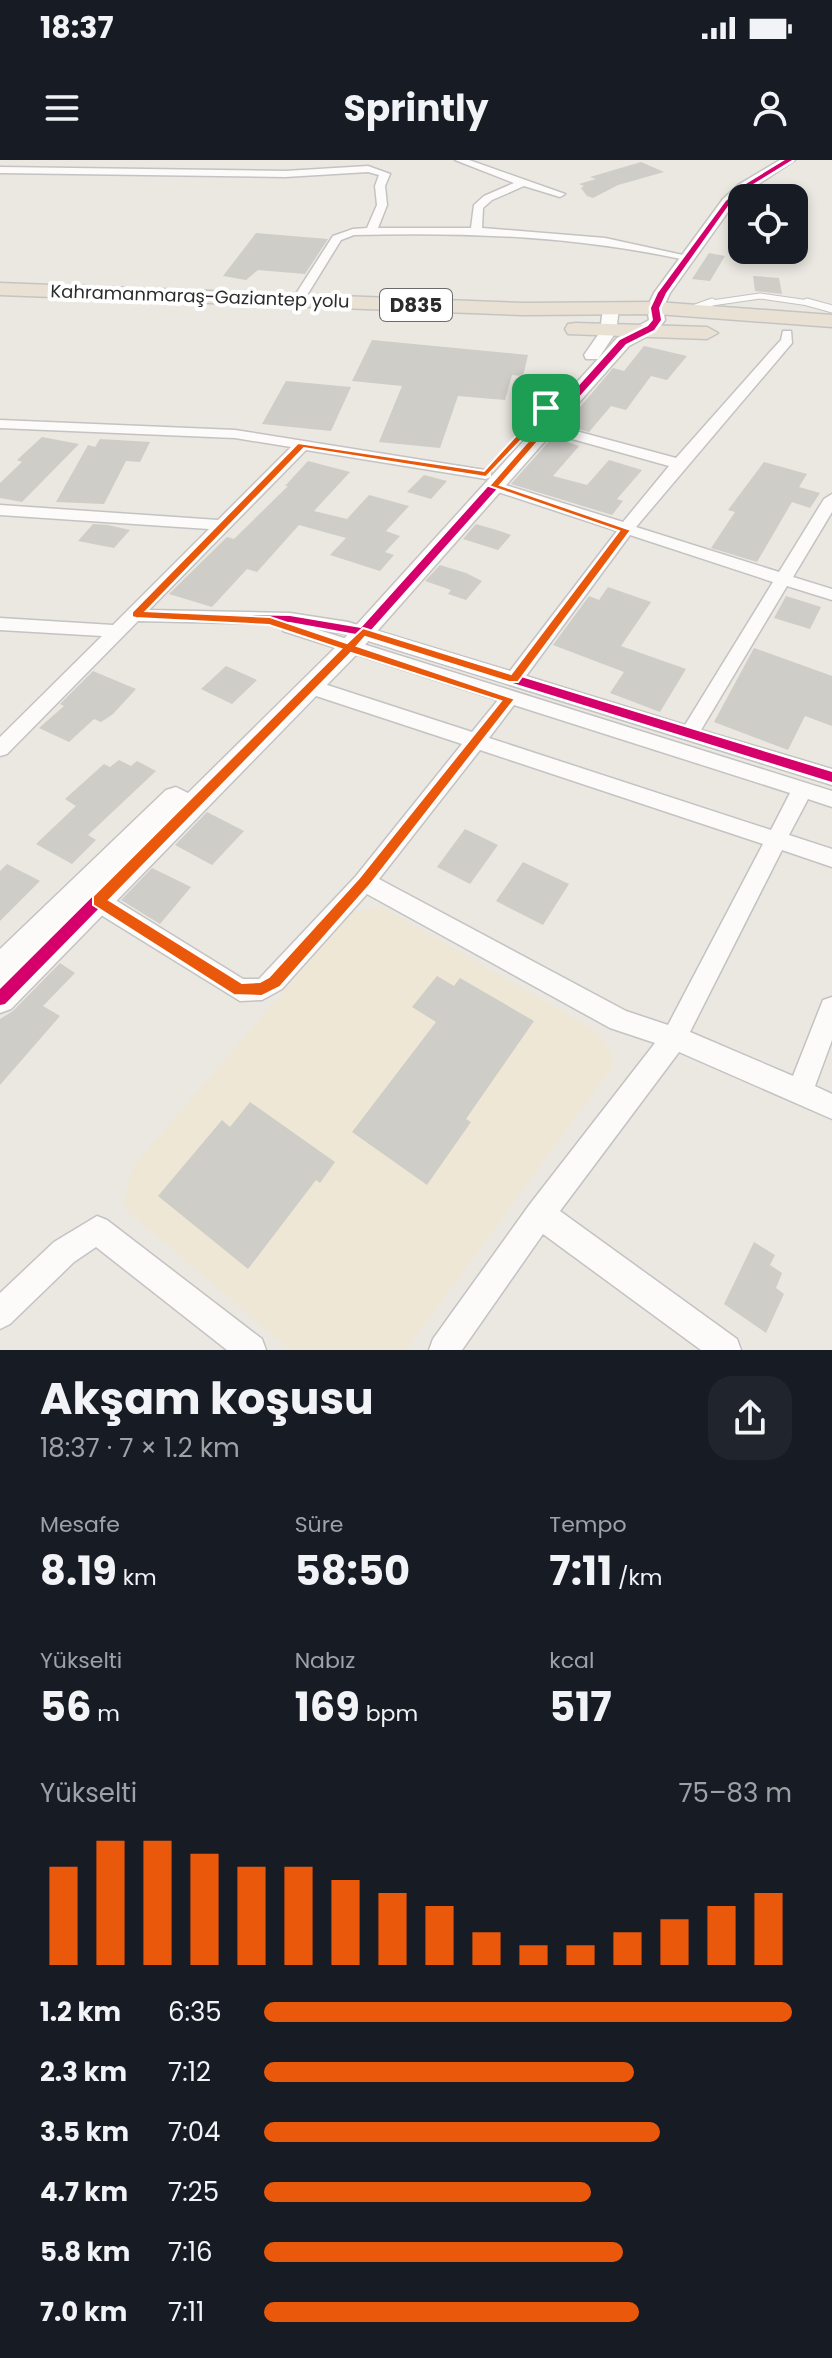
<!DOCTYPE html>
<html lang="tr">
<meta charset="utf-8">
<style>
body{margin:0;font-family:Poppins,sans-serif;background:#20242c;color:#f1f3f6;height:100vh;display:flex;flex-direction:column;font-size:30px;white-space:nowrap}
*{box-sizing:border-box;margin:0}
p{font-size:26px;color:#9ea1a6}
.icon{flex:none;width:44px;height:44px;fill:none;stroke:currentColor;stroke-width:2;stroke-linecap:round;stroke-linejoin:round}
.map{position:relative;height:1190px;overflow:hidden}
.panel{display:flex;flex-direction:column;background:#171b24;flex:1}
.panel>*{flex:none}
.buttons{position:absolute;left:728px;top:24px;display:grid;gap:16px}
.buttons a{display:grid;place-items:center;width:80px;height:80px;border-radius:16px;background:#171b24;box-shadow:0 4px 12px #0003;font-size:40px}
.pin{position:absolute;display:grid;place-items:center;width:68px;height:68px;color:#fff;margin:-34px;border-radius:16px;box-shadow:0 4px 12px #0006}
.round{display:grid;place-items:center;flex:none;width:84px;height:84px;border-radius:24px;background:#20242c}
.summary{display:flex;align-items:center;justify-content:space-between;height:136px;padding:0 40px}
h1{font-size:44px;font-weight:700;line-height:60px}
.stats{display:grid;grid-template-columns:repeat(3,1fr);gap:12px;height:136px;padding:8px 40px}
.stats div{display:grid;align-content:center}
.stats b{font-size:40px;font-weight:700}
.stats small{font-size:22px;font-weight:400}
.stats p{font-size:22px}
.chart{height:224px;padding:16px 40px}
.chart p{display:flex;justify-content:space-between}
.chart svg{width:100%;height:144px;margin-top:8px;stroke:#ea580c;stroke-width:6}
ul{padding:0 40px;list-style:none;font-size:26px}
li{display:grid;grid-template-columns:128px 96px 1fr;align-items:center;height:60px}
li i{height:20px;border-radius:10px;background:#ea580c}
.status{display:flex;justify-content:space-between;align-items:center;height:56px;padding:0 40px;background:#171b24;direction:ltr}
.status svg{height:22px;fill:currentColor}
header{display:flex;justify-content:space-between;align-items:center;height:104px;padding:0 40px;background:#171b24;font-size:36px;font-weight:700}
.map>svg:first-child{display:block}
.education{fill:#efe7d5}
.building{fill:#cfcdc8}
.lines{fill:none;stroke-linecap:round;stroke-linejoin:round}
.service-far1-casing{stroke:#c4c3c3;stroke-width:7}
.service-casing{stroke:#c4c3c3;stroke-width:9}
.minor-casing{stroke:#c4c3c3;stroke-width:3}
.tertiary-casing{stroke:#c4c3c3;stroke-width:3}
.trunk-casing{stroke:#c6c4c2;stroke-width:3}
.service-far1{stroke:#fcfbfa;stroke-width:5}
.service{stroke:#fcfbfa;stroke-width:7}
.minor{fill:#fcfbfa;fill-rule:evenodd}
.tertiary{fill:#fcfbfa;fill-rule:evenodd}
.trunk{fill:#e9e1d4;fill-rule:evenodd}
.cycleway-casing{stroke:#fff;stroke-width:5}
.cycleway{fill:#d6006c;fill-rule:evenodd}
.route{fill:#ea580c;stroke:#fff;stroke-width:2;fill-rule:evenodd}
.labels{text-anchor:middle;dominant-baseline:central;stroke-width:8;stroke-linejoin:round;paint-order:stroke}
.far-street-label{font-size:18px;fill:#2c2c2c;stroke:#fff}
.shield{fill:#fff;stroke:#6b6b6b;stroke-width:2}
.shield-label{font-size:20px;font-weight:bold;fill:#2c2c2c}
</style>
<div class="status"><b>18:37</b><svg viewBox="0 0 49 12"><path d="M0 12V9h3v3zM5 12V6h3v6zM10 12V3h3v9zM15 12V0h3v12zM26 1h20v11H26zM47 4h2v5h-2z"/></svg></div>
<header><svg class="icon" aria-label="menu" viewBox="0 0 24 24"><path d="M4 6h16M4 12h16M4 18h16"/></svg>Sprintly<svg class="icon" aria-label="person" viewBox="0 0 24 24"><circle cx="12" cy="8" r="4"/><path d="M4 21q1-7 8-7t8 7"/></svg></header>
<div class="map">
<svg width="832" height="1190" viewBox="0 0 832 1190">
<rect width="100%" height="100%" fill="#ebe7e1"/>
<!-- education -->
<polygon class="education" points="382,747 587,866 604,880 615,903 406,1190 290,1190 123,1047 132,1008 351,753"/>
<!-- building -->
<g class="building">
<polygon points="641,2 664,12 618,25 593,38 587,36 581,28 584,26 579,24 596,19 590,17"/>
<polygon points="256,73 328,79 305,114 258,110 246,120 223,116"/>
<polygon points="709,93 725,96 710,121 692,119"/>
<polygon points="753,116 779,118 782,134 755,131"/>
<polygon points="372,180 528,195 523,216 512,215 505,240 458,236 440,288 379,282 402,226 352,221"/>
<polygon points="644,186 687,196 667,220 651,216 626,250 611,246 589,272 565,265 613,208 624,211"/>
<polygon points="286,221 351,227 331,271 262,264"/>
<polygon points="42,277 79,284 22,342 0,338 0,323 22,302 17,300"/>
<polygon points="553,277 579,286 553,316 587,325 609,300 642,310 617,339 623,341 612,355 511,324"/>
<polygon points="100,279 150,282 140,302 126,301 104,344 56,342 88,285 95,287"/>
<polygon points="308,301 350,312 314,351 347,359 369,335 409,346 386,371 400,376 385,392 394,395 380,411 330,395 346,378 299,365 257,412 247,409 212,447 169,434 227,377 234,379 288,326 285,326"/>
<polygon points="764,302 807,314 799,327 820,333 810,348 792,342 757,402 711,388 735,352 728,350"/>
<polygon points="424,315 447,321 431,339 407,332"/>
<polygon points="93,364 108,365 130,370 114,388 78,381"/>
<polygon points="476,364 500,371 511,375 498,390 463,379"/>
<polygon points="440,405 466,413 482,421 466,440 448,434 451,430 425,421"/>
<polygon points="608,427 651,442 621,486 686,509 660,552 610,533 624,512 553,485 589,436 599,440"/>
<polygon points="786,436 821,447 810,469 774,458"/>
<polygon points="754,488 832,516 832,566 805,556 788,590 714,562"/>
<polygon points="226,506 257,520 232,544 201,529"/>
<polygon points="93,511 136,529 113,554 101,562 94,559 69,582 39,568 64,546 60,544"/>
<polygon points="119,600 131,606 137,601 156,611 88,675 96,680 72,704 36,684 76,646 65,639 104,604 110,607"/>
<polygon points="207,652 244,671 212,705 175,685"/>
<polygon points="465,669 498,685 470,724 437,707"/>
<polygon points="523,702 569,724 543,765 496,741"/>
<polygon points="7,704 40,721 0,761 0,711"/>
<polygon points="152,708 191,727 160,764 121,740"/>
<polygon points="60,803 75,813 43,846 60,856 0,925 0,859 13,851"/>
<polygon points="437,816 454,826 460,818 534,861 466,959 471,962 427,1025 352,972 436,862 412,847"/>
<polygon points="250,942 335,1002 320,1023 316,1020 248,1109 158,1036 222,960 230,967"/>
<polygon points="754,1082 775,1095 770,1105 782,1113 776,1128 784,1134 766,1173 724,1144"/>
</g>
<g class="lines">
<defs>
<polyline id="service-far1" points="705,144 760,136 816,144"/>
<g id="service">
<polyline points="807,142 832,149"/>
<polyline points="690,150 712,142"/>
</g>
<g id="minor">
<path d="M455 0H469L565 34 560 37 524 26 492 40 483 48 482 68 605 78 692 97 686 100C575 76 466 72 354 75L341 80 304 140 298 144 292 140 333 76 353 69 367 68 377 45 375 26 379 15 368 12 285 17 0 13V7L285 11 368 6 390 14 385 26 387 45 378 68H471L474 45 484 36 514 23Z"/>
<path d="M783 171H791L792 183 636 367 779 412 824 339 832 334V352L793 417 832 429V440L787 426 701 570 832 609V625L346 474 312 468 832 631V647L808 639 789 675 832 689V707L782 690 690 872 793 916 823 840 832 837V880L815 926 832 934V959L679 892 560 1051 737 1179 741 1190H701L543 1074 462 1190H429L433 1179 530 1044 655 883 610 868 367 734 282 829 262 840 240 841 80 742 77 735 80 728 88 726 96 728 243 819H259L356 716 462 584 304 532 302 527 304 522H318L472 572 498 540 283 471 282 464 138 461 7 594 0 596V577L102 476 0 470V458L113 465 209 369 0 355V345L218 360 291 287 235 278 0 268V260L235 270 491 311V317L486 319 306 290 149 450 290 453 348 462 510 511 617 371 489 329V323H499L623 362 669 306 540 270V264H550L676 298 769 193 781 180ZM630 375 773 422 685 565 526 516ZM514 545 790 633 771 670 489 578ZM480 590 763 684 668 865 626 851 379 719Z"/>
<polygon points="97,1056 107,1060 262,1179 266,1190 227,1190 96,1087 74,1102 10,1164 0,1169 0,1133 54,1082"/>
</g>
<g id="tertiary">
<polygon points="780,0 795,0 748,31 733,45 670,133 663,148 665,160 657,171 629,186 357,494 11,849 0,853 0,789 166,630 176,627 188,633 341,482 617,178 649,160 647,148 654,133 723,39 738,25"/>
<polygon points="611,143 619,148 616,172 598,199 586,199 584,195 600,172 603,148"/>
</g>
<g id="trunk">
<polygon points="0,123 523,143 657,142 832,155 832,167 657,154 523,155 0,135"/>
<polygon points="576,163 707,167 718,173 707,179 568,174 565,169 568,164"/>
</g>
</defs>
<!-- service-far1 casing -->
<use href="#service-far1" class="service-far1-casing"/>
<!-- service casing -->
<use href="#service" class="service-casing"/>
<!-- minor casing -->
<use href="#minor" class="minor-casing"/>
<!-- tertiary casing -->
<use href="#tertiary" class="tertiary-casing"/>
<!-- trunk casing -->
<use href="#trunk" class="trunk-casing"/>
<!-- service-far1 -->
<use href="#service-far1" class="service-far1"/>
<!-- service -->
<use href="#service" class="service"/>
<!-- minor -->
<use href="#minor" class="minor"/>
<!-- tertiary -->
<use href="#tertiary" class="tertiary"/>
<!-- trunk -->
<use href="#trunk" class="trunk"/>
<defs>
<polygon id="cycleway" points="785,0 792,0 745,29 730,43 666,133 659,148 661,160 654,170 626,184 370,471 832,612 832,622 365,477 5,844 0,845 0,829 356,474 290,462 136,458 131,455 132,453 290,456 361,468 620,180 648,166 653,160 651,148 658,133 726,41 741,27"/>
</defs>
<!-- cycleway casing -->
<use href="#cycleway" class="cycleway-casing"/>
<!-- cycleway -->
<use href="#cycleway" class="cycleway"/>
</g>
<!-- route -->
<path class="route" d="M543 246 564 252 500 325 631 370 518 522H509L365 477 357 486 515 539 369 726 280 827 262 836 234 835 93 745V736L341 489 269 465 136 458 132 457V452L298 283 484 311ZM548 252 553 253 489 326 619 371 511 514 363 468 347 483 270 457 146 451 304 288 486 317ZM351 493 501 541 359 718 269 817 260 822 242 823 109 740Z"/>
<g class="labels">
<!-- far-street labels -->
<g class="far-street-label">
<text transform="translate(200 136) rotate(2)">Kahramanmaraş-Gaziantep yolu</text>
</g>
<!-- shield labels -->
<rect class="shield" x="380" y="129" width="72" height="32" rx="6"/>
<g class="shield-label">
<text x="416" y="145">D835</text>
</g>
</g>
</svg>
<div class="buttons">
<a><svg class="icon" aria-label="locate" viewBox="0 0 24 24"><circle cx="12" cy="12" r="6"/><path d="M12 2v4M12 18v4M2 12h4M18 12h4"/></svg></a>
</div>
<div class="pin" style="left:546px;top:248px;background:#1e9e55"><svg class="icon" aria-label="arrive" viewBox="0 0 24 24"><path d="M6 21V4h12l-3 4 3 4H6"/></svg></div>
</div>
<section class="panel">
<div class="summary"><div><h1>Akşam koşusu</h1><p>18:37 · 7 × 1.2 km</p></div><a class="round"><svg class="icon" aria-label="share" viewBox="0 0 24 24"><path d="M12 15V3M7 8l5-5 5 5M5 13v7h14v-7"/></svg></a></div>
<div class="stats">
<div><p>Mesafe</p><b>8.19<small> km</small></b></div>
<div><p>Süre</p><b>58:50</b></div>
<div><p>Tempo</p><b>7:11<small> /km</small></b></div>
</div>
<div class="stats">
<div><p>Yükselti</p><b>56<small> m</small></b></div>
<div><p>Nabız</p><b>169<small> bpm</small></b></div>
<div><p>kcal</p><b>517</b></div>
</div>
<div class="chart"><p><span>Yükselti</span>75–83 m</p>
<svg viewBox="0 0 160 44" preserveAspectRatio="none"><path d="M5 44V14M15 44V6M25 44V6M35 44V10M45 44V14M55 44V14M65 44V18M75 44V22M85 44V26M95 44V34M105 44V38M115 44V38M125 44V34M135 44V30M145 44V26M155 44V22"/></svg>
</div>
<ul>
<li><b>1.2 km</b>6:35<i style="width:100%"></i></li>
<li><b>2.3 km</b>7:12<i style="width:70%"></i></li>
<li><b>3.5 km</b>7:04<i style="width:75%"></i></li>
<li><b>4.7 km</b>7:25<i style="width:62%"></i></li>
<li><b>5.8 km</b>7:16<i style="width:68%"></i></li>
<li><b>7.0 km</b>7:11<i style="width:71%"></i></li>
</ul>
</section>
